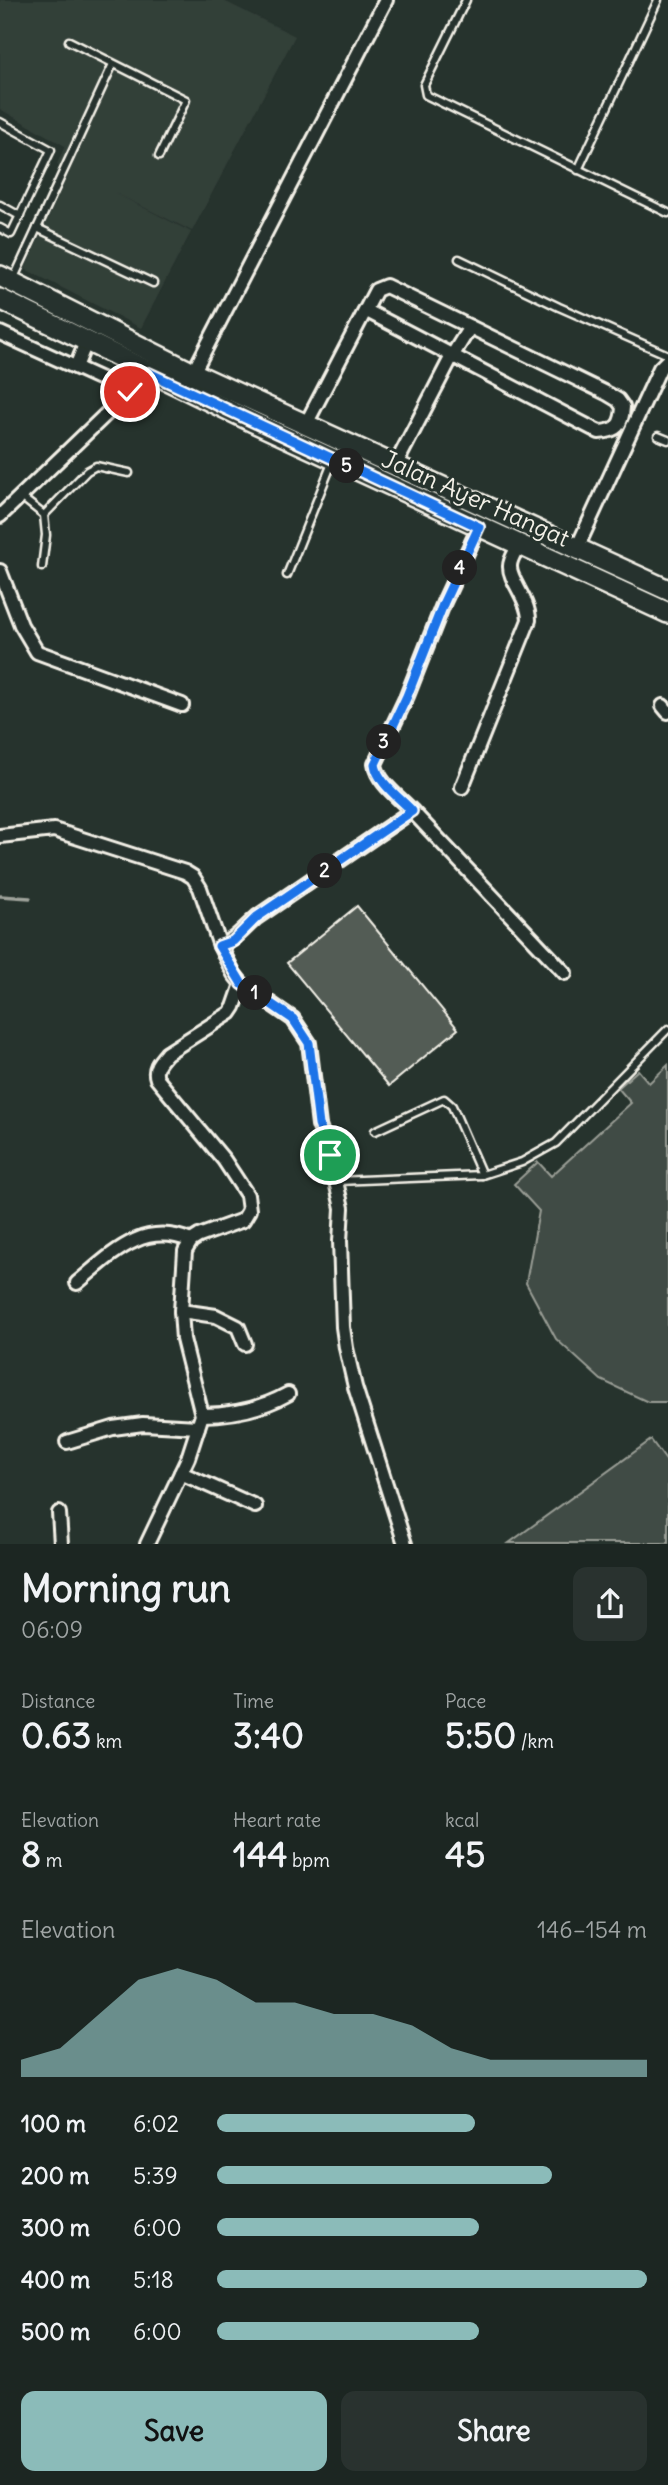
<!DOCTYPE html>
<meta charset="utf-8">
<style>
body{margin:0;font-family:Delius,sans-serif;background:#29322f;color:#f1f3f6;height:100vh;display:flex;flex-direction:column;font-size:26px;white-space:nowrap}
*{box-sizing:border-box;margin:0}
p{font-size:23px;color:#a0a5a5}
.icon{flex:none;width:38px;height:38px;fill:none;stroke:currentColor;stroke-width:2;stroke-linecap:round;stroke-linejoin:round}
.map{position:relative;height:1544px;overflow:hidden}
.sheet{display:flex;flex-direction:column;background:#1c2622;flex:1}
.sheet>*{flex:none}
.pin{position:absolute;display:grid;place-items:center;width:60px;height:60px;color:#fff;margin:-30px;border:4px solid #fff;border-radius:50%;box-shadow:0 2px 7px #0007}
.km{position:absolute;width:35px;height:35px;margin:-18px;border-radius:50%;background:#222;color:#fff;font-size:19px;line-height:35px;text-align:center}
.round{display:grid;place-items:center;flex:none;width:74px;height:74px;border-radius:14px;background:#29322f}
.head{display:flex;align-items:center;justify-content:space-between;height:119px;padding:0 21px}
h1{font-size:38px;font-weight:700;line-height:52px}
.stats{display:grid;grid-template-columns:repeat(3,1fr);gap:10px;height:119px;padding:7px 21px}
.stats div{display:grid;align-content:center}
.stats b{font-size:35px;font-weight:700}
.stats small{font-size:19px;font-weight:400}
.stats p{font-size:19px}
.chart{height:196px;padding:14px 21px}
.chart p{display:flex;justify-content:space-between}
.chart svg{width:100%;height:126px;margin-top:7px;fill:#8bbbb9;opacity:.7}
.action{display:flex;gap:14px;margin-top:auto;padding:14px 21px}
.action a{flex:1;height:80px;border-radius:14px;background:#8bbbb9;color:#111;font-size:28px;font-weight:700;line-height:80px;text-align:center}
.action a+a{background:#29322f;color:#f1f3f6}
ul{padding:0 21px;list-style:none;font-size:23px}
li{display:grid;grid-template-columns:112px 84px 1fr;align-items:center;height:52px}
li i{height:18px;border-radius:9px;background:#8bbbb9}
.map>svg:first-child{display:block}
.built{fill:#333f39}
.green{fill:#414b45;stroke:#9a9e96;stroke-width:2}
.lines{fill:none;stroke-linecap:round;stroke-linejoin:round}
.stream{stroke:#9fa39b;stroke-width:3.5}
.building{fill:#525c55;stroke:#f4f1e8;stroke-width:2}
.lane-casing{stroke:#f4f1e8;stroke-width:11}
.street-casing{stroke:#f4f1e8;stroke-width:18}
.primary-casing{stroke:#f4f1e8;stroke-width:24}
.lane{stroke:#26332d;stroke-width:6}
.street{stroke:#26332d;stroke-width:12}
.primary{stroke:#26332d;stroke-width:19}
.route-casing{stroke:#fff;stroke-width:14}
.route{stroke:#1a73e8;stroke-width:9}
.labels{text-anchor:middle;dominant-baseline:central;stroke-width:6;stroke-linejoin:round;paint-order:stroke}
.street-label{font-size:24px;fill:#f4f1e8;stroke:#26332d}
</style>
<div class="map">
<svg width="668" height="1544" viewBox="0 0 668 1544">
<rect width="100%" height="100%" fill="#26332d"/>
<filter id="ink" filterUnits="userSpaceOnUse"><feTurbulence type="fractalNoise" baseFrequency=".0143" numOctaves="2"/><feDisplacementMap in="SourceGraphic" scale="14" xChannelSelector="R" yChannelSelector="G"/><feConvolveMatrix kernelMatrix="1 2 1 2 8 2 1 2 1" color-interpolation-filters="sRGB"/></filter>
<g filter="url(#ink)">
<!-- built -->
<polygon class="built" points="0,0 222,0 295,36 192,231 113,192 191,232 141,328 25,269 70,171 57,164 65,146 0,109"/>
<!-- green -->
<g class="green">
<polygon points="668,1065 668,1402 648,1402 601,1380 556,1339 526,1283 539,1211 514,1184 538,1162 551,1176 631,1103 618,1088 638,1070 649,1083"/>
<polygon points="651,1440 668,1463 668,1543 509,1543"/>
</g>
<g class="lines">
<!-- stream -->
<polyline class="stream" points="0,896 30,898"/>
</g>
<!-- building -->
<polygon class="building" points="357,906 458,1029 389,1086 287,963"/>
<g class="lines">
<defs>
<g id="lane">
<polyline points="466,0 424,85 426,95 668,213"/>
<polyline points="69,41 186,100 159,156"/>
<polyline points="0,122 51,150 11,234 0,228"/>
<polyline points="578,170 658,0"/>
<polyline points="0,205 20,216"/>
<polyline points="37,228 153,283"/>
<polyline points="459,259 559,307 668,355"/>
<polyline points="13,280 113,64"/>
<polyline points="658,436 668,440"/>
<polyline points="20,496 44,515 46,535 42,567"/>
<polyline points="44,515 87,471 96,466 129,473"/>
<polyline points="287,575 332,463"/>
<polyline points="375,1131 444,1099 452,1106 482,1175"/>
<polyline points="337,1181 482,1175 522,1162 556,1143 668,1029"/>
</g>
<g id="street">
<polyline points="0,333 130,392"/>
<polyline points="76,367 86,342"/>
<polyline points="193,373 386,0"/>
<path d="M306 424 376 290 386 286 608 394 618 400 623 407C622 425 617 431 599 432L365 310"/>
<polyline points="395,466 452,356 470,327"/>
<polyline points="0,516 149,373"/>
<polyline points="577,548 660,368 668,360"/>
<polyline points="0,571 21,625 37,652 182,705"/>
<polyline points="663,706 668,712"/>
<path d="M462 787 529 620C529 599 509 580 510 566 510 559 516 551 519 544"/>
<polyline points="412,811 565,973"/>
<polyline points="0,836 54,830 185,872 193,877 200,888 220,946 234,974 242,984 293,1019 309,1043 319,1125 330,1155 342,1208 340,1241 343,1327 346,1348 355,1387 405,1544"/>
<path d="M220 946C236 940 244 928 257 917L412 811C400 798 377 782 375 764L407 696 444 602 479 527"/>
<path d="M77 1283C112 1254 143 1220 191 1241"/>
<polyline points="181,1311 216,1316 238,1327 245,1344"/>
<path d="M202 1415C232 1415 261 1409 288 1394"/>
<polyline points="67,1442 113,1428 143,1424 198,1427"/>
<polyline points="181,1473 255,1506"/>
<polyline points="59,1513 61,1544"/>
<path d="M147 1544 188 1458 202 1415 183 1339 181 1311 185 1251 191 1241 199 1236 243 1220 249 1210 247 1195 224 1160 157 1079C153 1068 160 1061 167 1053L230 1013 234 1007 242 984"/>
</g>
<g id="primary">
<polyline points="0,276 193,373 668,590"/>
<polyline points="0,299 253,422 668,613"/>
</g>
</defs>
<!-- lane casing -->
<use href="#lane" class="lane-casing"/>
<!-- street casing -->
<use href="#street" class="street-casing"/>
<!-- primary casing -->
<use href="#primary" class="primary-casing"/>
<!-- lane -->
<use href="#lane" class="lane"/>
<!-- street -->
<use href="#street" class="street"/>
<!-- primary -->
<use href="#primary" class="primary"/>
</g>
</g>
<g class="lines" filter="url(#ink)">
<defs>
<path id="route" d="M130 392 149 373 479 527 444 602 407 696 375 764C377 782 400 798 412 811L257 917 233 941 219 946 242 984 293 1019 309 1043 319 1125 330 1155"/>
</defs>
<!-- route casing -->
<use href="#route" class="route-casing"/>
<!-- route -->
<use href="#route" class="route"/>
</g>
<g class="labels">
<!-- street labels -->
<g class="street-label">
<text transform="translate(476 498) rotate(24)">Jalan Ayer Hangat</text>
</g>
</g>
</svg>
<div class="pin" style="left:330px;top:1155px;background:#1e9e55"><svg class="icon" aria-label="arrive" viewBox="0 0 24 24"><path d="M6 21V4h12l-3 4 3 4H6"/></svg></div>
<div class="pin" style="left:130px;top:392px;background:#d93025"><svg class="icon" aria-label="check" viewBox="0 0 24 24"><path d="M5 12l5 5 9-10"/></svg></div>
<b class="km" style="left:255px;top:993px">1</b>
<b class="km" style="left:325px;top:871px">2</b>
<b class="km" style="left:384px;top:742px">3</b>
<b class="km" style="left:460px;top:568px">4</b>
<b class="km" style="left:347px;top:466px">5</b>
</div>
<section class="sheet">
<div class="head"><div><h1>Morning run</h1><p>06:09</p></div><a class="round"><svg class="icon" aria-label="share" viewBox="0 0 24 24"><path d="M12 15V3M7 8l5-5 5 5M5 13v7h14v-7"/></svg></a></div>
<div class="stats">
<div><p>Distance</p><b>0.63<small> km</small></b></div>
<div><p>Time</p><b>3:40</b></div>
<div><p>Pace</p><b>5:50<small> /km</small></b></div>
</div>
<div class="stats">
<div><p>Elevation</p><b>8<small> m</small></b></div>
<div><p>Heart rate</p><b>144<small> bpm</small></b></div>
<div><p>kcal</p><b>45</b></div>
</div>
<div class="chart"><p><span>Elevation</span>146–154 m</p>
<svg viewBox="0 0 160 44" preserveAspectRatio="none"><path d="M0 44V38L10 34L20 22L30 10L40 6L50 10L60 18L70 18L80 22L90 22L100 26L110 34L120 38L130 38L140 38L150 38L160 38V44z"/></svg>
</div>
<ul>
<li><b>100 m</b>6:02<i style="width:60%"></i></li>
<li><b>200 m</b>5:39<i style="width:78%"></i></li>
<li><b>300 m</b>6:00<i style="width:61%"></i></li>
<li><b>400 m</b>5:18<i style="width:100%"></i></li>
<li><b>500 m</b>6:00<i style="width:61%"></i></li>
</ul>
<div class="action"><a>Save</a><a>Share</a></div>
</section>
